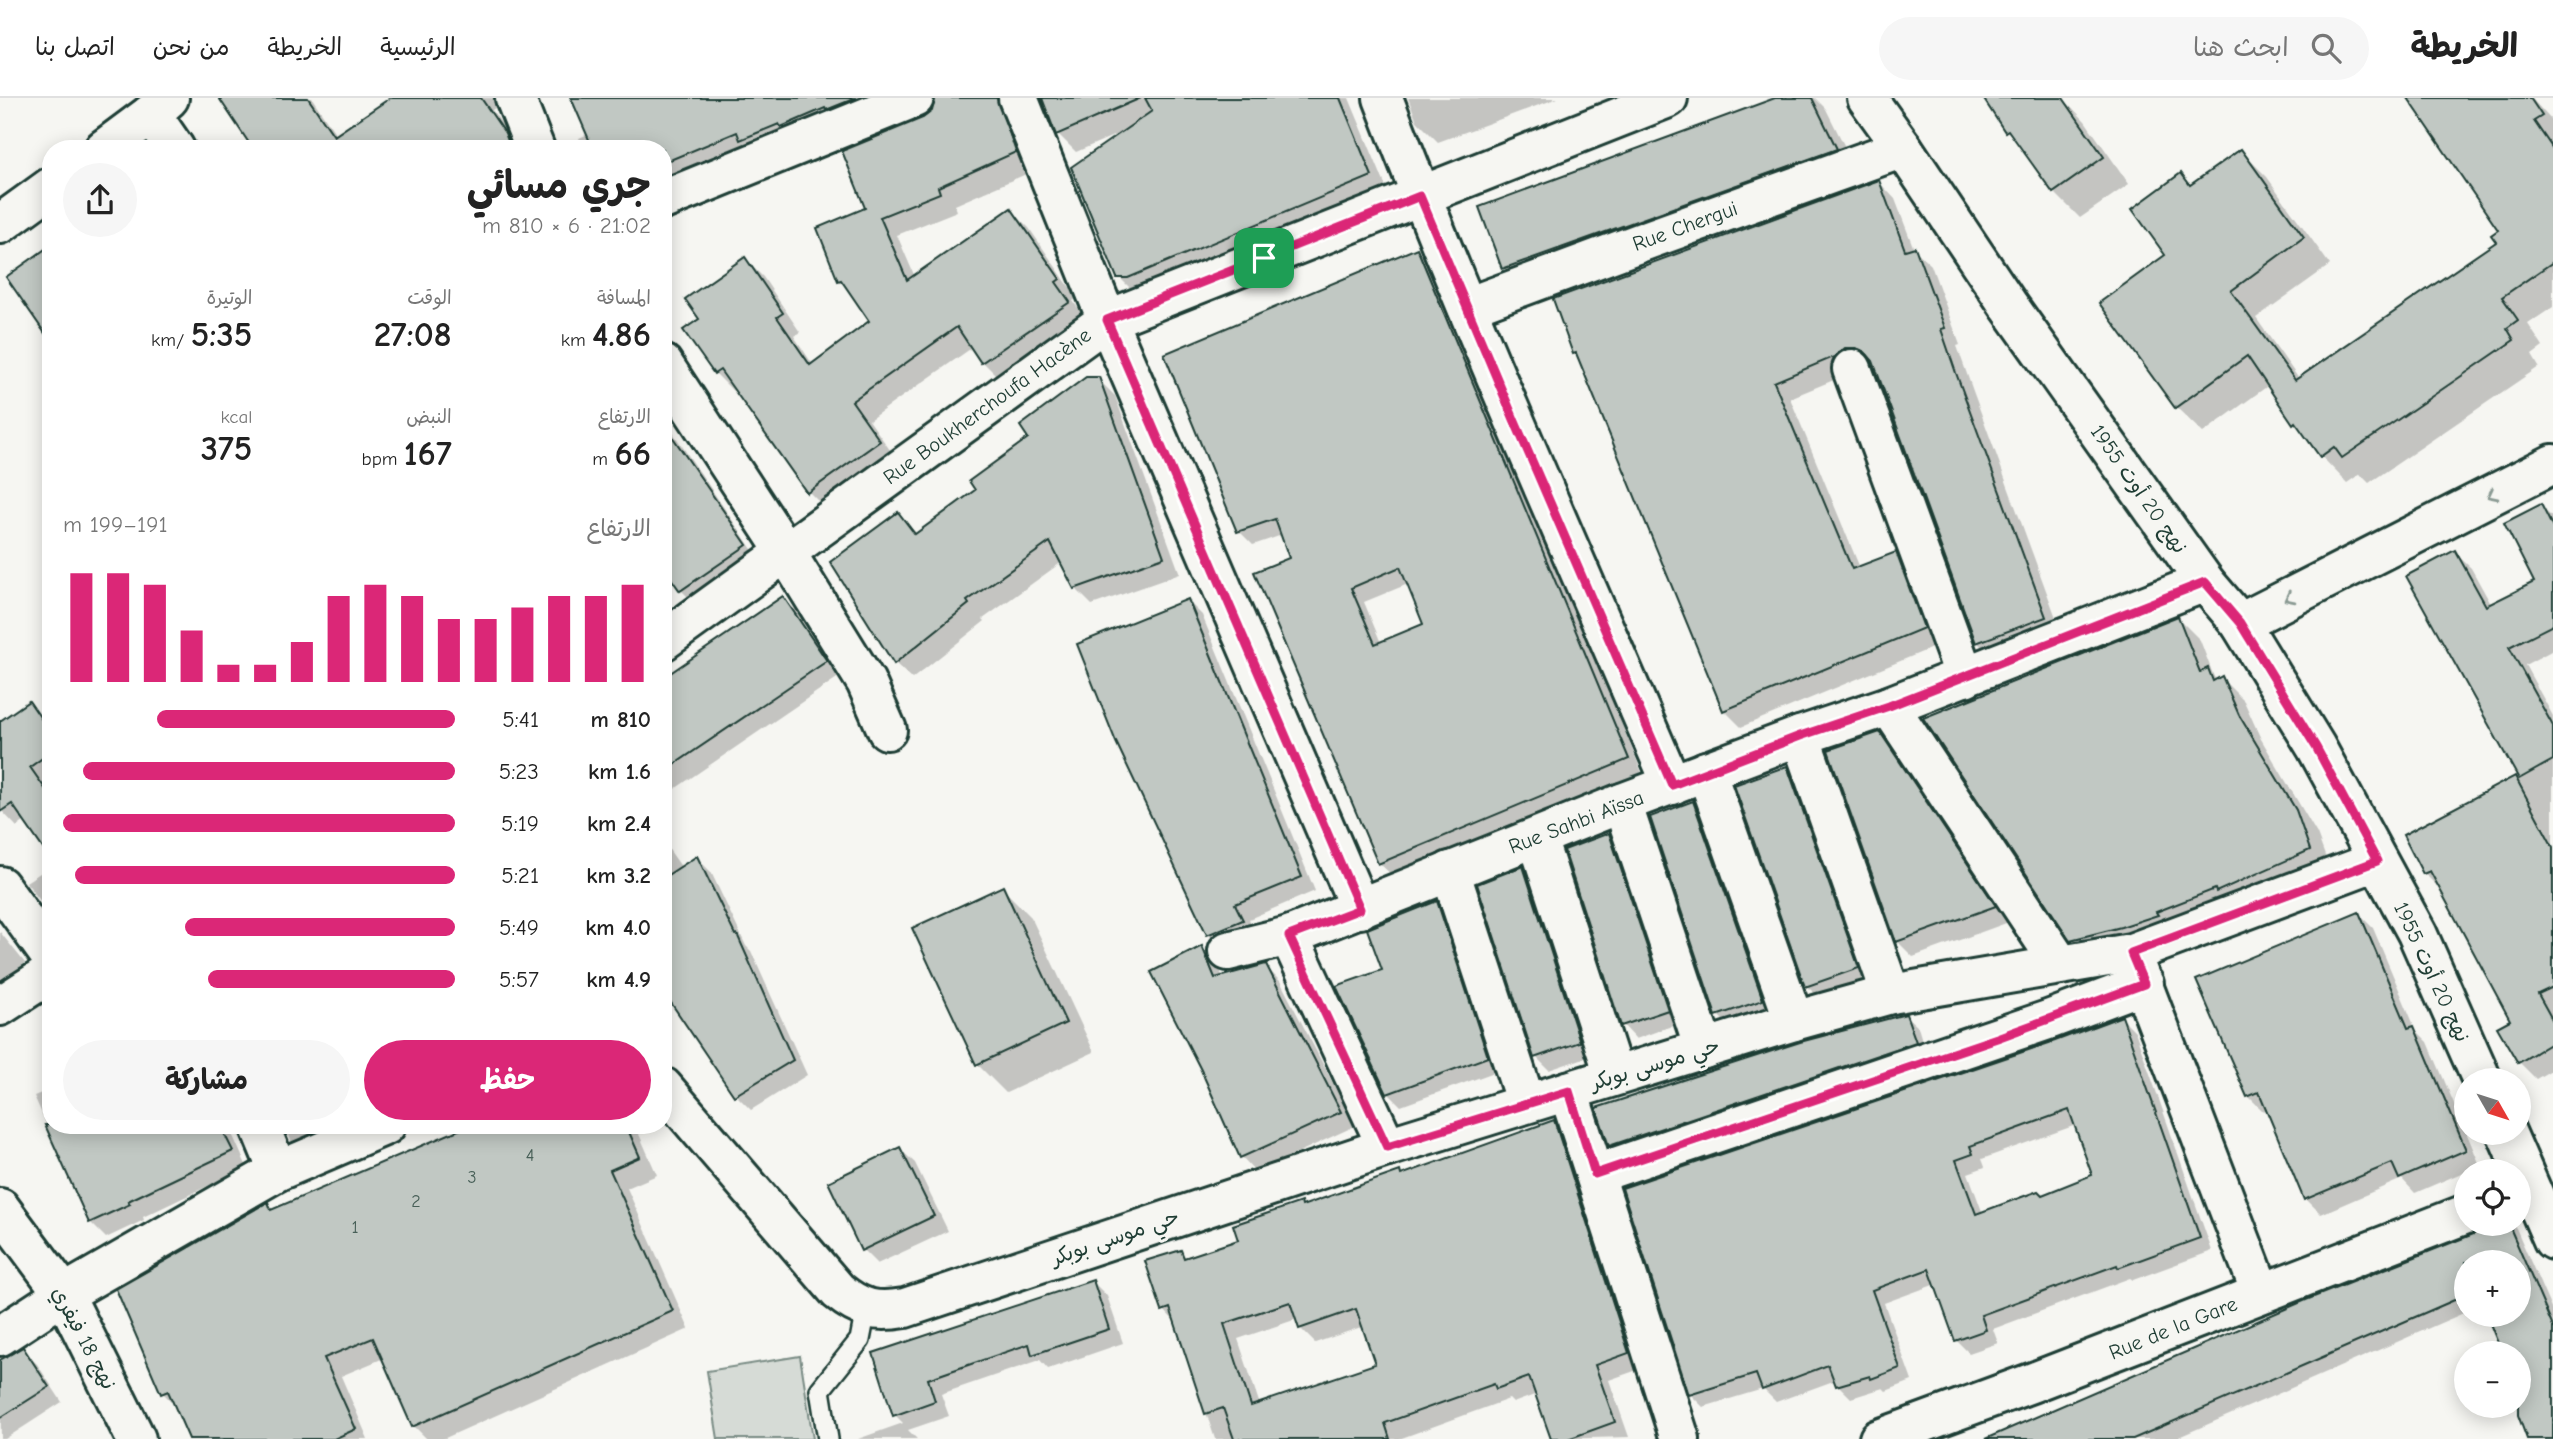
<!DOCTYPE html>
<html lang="ar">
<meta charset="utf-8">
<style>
body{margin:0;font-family:"Comic Neue","Playpen Sans Arabic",sans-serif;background:#f6f6f6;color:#222;direction:rtl;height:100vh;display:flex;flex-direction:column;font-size:26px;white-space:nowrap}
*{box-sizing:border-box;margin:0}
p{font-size:23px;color:#767676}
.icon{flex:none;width:38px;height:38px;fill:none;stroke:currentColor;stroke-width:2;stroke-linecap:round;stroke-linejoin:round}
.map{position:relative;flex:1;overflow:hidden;direction:ltr}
.drawer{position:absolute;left:42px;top:42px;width:630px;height:994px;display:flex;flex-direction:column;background:#fff;border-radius:28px;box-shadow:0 4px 18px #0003;direction:rtl}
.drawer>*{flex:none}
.needle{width:46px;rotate:129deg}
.tools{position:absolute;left:2454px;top:970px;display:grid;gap:14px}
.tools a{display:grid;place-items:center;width:77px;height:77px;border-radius:50%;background:#fff;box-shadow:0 4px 18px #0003;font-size:35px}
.pin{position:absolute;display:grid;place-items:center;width:60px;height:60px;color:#fff;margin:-30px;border-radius:14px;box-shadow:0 4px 10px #0006}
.round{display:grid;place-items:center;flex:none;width:74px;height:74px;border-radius:37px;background:#f6f6f6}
.head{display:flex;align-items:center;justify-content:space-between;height:119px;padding:0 21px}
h1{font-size:38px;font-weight:700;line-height:52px}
.metrics{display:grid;grid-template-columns:repeat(3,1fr);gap:10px;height:119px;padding:7px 21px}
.metrics div{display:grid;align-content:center}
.metrics b{font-size:35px;font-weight:700}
.metrics small{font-size:19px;font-weight:400}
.metrics p{font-size:19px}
.chart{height:196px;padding:14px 21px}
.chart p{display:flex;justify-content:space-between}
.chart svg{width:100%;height:126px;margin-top:7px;stroke:#db2777;stroke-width:6}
.action{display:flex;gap:14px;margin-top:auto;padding:14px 21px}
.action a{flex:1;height:80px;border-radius:42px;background:#db2777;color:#fff;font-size:28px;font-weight:700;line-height:80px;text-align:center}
.action a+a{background:#f6f6f6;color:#222}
ul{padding:0 21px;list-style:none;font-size:23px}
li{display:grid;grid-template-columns:112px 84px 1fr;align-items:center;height:52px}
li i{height:18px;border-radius:9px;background:#db2777}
header{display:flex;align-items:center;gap:42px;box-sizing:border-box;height:98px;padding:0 35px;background:#fff;border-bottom:2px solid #e0e0e0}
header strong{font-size:33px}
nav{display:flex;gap:38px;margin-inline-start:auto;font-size:24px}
.search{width:490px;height:63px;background:#f6f6f6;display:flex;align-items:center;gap:18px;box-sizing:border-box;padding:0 24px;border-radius:38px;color:#767676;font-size:26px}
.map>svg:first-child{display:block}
.green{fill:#d6dbd6;stroke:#7a8c85;stroke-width:2}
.shadow{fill:#0003;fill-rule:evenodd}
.building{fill:#c1c8c3;stroke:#1f3d34;stroke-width:2;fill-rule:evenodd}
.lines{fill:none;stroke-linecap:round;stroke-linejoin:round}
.lane-casing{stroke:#1f3d34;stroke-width:24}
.street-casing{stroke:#1f3d34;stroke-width:44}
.secondary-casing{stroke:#1f3d34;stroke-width:44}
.lane{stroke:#f6f6f2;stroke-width:19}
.street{stroke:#f6f6f2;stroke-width:38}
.secondary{stroke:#f6f6f2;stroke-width:38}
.oneway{stroke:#8a9a93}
.route-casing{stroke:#fff;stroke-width:14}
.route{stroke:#db2777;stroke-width:9}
.labels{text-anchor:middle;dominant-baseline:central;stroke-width:6;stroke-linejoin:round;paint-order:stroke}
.number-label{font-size:18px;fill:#486058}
.street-label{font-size:21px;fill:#1f3d34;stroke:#f6f6f2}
</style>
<header>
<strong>الخريطة</strong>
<div class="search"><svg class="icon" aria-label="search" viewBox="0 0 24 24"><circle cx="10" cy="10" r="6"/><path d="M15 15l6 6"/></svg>ابحث هنا</div>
<nav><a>الرئيسية</a><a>الخريطة</a><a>من نحن</a><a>اتصل بنا</a></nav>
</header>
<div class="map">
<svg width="2553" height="1341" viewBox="0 0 2553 1341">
<rect width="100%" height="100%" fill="#f6f6f2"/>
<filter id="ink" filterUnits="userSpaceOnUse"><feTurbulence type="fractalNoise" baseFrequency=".0143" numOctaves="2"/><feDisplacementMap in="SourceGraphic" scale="14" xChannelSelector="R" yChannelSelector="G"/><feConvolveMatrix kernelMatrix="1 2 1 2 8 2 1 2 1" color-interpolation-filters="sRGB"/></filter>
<g filter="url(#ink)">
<!-- green -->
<polygon class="green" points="800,1258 813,1341 718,1341 707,1273"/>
<!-- shadow -->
<g class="shadow">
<polygon points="229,0 312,0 337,38 393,0 509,0 492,12 519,51 255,51"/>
<polygon points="573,0 918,0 663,93 663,51 583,51 579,40 588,36"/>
<polygon points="937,0 1025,0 1033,73 955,107 957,113 897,137 915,179 1011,112 1029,130 1077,200 1073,203 1087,223 1001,282 983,264 973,249 869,322 897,362 827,412 809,394 736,292 733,293 715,275 702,222 745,161 763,179 800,234 794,238 813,267 872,223 851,194 839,182 867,111 924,21 933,14"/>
<polygon points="1043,0 1349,0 1389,96 1137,197 1119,179 1121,37 1120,35 1076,54 1058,36"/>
<polygon points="1408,0 1558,0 1438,44 1417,23"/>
<polygon points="1780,0 1815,0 1826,11 1851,61 1524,190 1504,170"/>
<polygon points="1985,0 2063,0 2085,23 2129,86 2080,120 2054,94 2021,48 2007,33"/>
<polygon points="2429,0 2531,0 2553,24 2553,209 2528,226 2543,249 2532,257 2539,269 2369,385 2360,376 2347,385 2321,358 2269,287 2203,335 2176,309 2167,157 2181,78 2192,88 2241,53 2267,79 2330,167 2256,220 2299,281 2498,144 2500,133"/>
<polygon points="1879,84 1895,101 1914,151 1931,167 1960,247 1957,248 1973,293 2062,536 1994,560 1977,544 1875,266 1862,266 1851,275 1790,300 1860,470 1895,456 1912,472 1939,547 1741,629 1724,612 1581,262 1575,255"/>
<path d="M1416 152 1431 166 1642 675 1394 779 1379 765 1291 461 1282 437 1253 447 1239 433ZM1408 486 1425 526 1381 545 1364 504Z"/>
<polygon points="1098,281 1115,298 1180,476 1092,507 1075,490 1062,464 983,521 985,523 912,581 895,565 897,416 917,436 978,393"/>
<polygon points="663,320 760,463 696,507 681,492 663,466"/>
<polygon points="2541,409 2553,420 2553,552 2525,567 2553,618 2553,971 2536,981 2519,964 2512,922 2441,792 2424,775 2406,738 2519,678 2454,454 2471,470 2492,508 2536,485"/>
<polygon points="783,500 798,514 840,578 663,699 663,582"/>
<polygon points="1188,503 1202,517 1315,793 1249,821 1257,837 1223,851 1208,836"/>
<polygon points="2178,520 2200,542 2214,579 2218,583 2222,581 2244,603 2261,641 2317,736 2331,774 2094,863 2072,841"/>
<polygon points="29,605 51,631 51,681 45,685 51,694 51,760 25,723 17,729 0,711 0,625"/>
<polygon points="1880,636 1895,652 2009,824 1913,859 1897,843"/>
<polygon points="1787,670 1801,684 1871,884 1820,901 1807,888"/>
<polygon points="1693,705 1708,720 1777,916 1732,932 1718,917 1652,720"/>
<polygon points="1608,737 1622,750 1680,925 1636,941 1623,927"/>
<polygon points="663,743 682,770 697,760 711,774 746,848 751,853 807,977 751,1012 736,997 663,890"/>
<polygon points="51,768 51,817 26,784"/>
<polygon points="1523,770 1536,784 1593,957 1549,972 1536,959"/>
<polygon points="1002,790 1031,819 1094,954 1006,995 977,966"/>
<polygon points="1436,805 1449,818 1500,972 1401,1008 1388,995 1384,873"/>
<polygon points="2359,816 2373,830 2416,932 2428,944 2480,1067 2415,1095 2402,1081 2321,1116 2306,1101 2268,1011 2263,1013 2248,998"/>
<polygon points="0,834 25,865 0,885"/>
<polygon points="1202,850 1217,864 1223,880 1265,868 1280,883 1355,1028 1256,1074 1242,1059"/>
<polygon points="1906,918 1918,929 1926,956 1622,1059 1610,1047"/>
<path d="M2122 920 2135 933 2212 1153 2133 1182 2130 1180 1993 1231 1998 1245 1969 1255 1956 1242 1936 1186 1884 1205 1912 1283 1886 1293 1883 1290 1851 1300 1838 1287 1836 1282 1776 1304 1763 1291 1703 1309 1690 1296 2056 944ZM2076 1027 2094 1078 2042 1099 1983 1116 1968 1075 1985 1069 1982 1061Z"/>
<polygon points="51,991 51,1027 228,1027 247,1069 143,1119 144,1122 106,1140 90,1124 34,998"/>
<path d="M1554 1024 1569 1039 1643 1270 1609 1282 1629 1339 1553 1341 1537 1296 1513 1305 1509 1301 1399 1341H1215L1176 1225 1164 1212 1180 1154 1188 1161 1240 1144 1300 1106 1304 1110 1399 1075 1403 1078ZM1297 1221 1300 1230 1315 1245 1364 1228 1377 1267 1260 1307 1238 1241Z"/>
<polygon points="285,1027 347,1027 307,1059 291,1043"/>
<polygon points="474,1027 635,1027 657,1077 627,1090 689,1231 443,1341 427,1341 414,1328 384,1260 341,1278 368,1341 191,1341 177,1309 163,1295 268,1106 274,1113"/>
<polygon points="900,1051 915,1065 948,1133 877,1166 863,1152"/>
<polygon points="2487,1125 2511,1125 2516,1130 2553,1215 2553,1341 2529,1341 2518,1216 2518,1164 2466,1164 2466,1214 2174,1341 2009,1341 2475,1138"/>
<polygon points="1093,1184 1107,1198 1123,1245 1048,1271 1040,1262 941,1296 949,1318 908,1332 917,1341 858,1341 903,1325 895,1317 875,1257"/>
<polygon points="22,1252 37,1266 62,1304 5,1341 1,1341 0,1266"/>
</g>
<!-- building -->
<g class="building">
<polygon points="219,0 308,0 334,38 390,0 481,0 505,35 511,51 253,51"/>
<polygon points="571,0 856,0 826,12 825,10 781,29 779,26 740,42 737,34 663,65 663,51 593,51"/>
<polygon points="935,0 997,0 1016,54 938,89 940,95 880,119 907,182 1011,110 1060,181 1056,184 1070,204 981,265 957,229 852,303 880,343 807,395 720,272 714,276 683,232 699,221 685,201 745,159 783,215 777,219 810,267 869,223 841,182 838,183 817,130 865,110 842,53 923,20 932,13"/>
<polygon points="1042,0 1141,0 1056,37"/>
<polygon points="1145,0 1340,0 1372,78 1128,180 1117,180 1071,69 1152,13"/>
<polygon points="1775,0 1812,0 1837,51 1502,171 1479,109"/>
<polygon points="1983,0 2063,0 2104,59 2053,95 2008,32 2005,34"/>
<polygon points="2408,0 2530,0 2542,18 2534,23 2553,51 2553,164 2502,199 2518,222 2507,230 2514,242 2342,360 2334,349 2320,359 2295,324 2293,326 2247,258 2175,310 2099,205 2165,157 2132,111 2181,75 2190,87 2241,51 2304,139 2231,193 2295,282 2496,144 2491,137 2498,132"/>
<polygon points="1879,82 1905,152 1915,149 1945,230 1941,231 1956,275 2046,519 1976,545 1873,263 1865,254 1856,250 1845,250 1834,259 1774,284 1852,471 1896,454 1924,530 1723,613 1576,255 1573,256 1553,201"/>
<polygon points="51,147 51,244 6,179"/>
<path d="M1417 150 1629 661 1378 766 1254 474 1289 460 1275 421 1237 434 1164 256ZM1400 469 1423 526 1375 546 1351 490Z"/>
<polygon points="1086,279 1099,279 1164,459 1074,491 1050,444 967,503 969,506 894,566 830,464 898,414 915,436 975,392 969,383 1028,340 1020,328"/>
<polygon points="663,325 747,447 680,493 663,469"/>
<polygon points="2541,406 2553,430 2553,527 2509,549 2553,628 2553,662 2519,681 2406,478 2455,452 2486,508 2534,484 2504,425"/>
<polygon points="783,498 827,563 663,674 663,580"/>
<polygon points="1188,501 1302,779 1235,806 1243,822 1207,837 1116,644 1077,546"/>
<polygon points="2178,518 2200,574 2208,570 2213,583 2222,578 2239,617 2296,712 2310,752 2216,794 2215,791 2156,814 2158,817 2121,829 2070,842 1923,620"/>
<polygon points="29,603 51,635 51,654 30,669 51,699 51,762 12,706 0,714 0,623"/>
<polygon points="1880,634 1996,808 1896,844 1828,652"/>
<polygon points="1787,668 1859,870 1805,889 1734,687"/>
<polygon points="2515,678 2553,749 2553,889 2538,896 2553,923 2553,944 2518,965 2497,929 2510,922 2430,773 2423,776 2403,737"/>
<polygon points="1693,703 1763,902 1716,918 1650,719"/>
<polygon points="1609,735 1668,912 1621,928 1564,752"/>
<polygon points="697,758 735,837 737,836 793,962 734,998 663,893 663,780"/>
<polygon points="1523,768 1580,944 1534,960 1477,786"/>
<polygon points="1003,788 1066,925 976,967 912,830"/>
<polygon points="1437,803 1488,959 1387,996 1336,888 1382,872 1367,831"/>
<polygon points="2359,814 2408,930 2414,928 2466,1052 2399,1081 2392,1065 2304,1102 2259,994 2247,999 2196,882"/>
<polygon points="1202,848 1215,880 1266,866 1341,1014 1240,1060 1201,972 1151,874"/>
<polygon points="1906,916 1916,944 1609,1048 1596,1010 1800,944"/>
<path d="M2122 918 2200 1140 2118 1170 2117 1167 1981 1217 1986 1232 1955 1243 1929 1171 1872 1192 1900 1270 1871 1281 1870 1278 1836 1288 1828 1267 1762 1292 1756 1276 1689 1297 1622 1090 2055 943ZM2069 1012 2092 1077 2042 1097 2038 1093 1976 1116 1956 1062 1973 1056 1970 1048Z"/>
<path d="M1554 1022 1629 1255 1595 1267 1615 1324 1568 1341H1551L1529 1279 1496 1291 1494 1286 1385 1325 1390 1341H1234L1223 1310 1205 1316 1170 1210 1162 1213 1145 1163 1181 1152 1184 1160 1238 1142 1233 1127 1301 1104 1302 1108 1400 1073 1401 1077ZM1290 1204 1299 1231 1356 1211 1375 1266 1251 1308 1224 1226Z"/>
<polygon points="45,1027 220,1027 233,1053 128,1103 130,1106 89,1125"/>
<polygon points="470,1027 626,1027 640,1059 610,1072 673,1213 412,1329 373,1240 324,1260 356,1331 334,1341 189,1341 168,1293 161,1296 116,1191 268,1104 271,1112"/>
<polygon points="900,1049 934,1118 861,1153 828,1084"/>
<polygon points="2485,1125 2508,1125 2553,1229 2553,1341 2527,1341 2518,1317 2518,1255 2502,1255 2486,1216 2518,1216 2518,1164 2466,1164 2466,1197 2133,1341 1985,1341 2306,1202 2474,1136"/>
<polygon points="1093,1182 1109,1231 1032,1257 1029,1246 928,1281 935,1303 893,1318 873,1255"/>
<polygon points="23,1249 49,1289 0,1320 0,1262"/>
</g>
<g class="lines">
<defs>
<polyline id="lane" points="828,1341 820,1292 860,1242 866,1211"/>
<g id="street">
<polyline points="515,0 535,51"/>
<polyline points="1018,0 1107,222 1360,811"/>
<path d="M1383 0C1472 232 1574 459 1672 687"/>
<polyline points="151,16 175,51"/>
<polyline points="104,51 151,16 169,0"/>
<polyline points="663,102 914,0"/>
<polyline points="0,126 51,89"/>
<polyline points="1467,209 1650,141 1903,50"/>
<polyline points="663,266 785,453 866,584 887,632"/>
<polyline points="1852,271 1965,579"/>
<polyline points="2240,525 2553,366"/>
<polyline points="663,543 1107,222 1668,0"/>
<polyline points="1889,608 2060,866"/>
<polyline points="1800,638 1891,896"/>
<polyline points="1706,673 1794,923"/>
<polyline points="1622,705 1704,951"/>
<polyline points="1537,740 1614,977"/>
<polyline points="1450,773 1526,1005"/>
<polyline points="0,788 51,859"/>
<polyline points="1289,838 1387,1049"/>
<polyline points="1228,853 1289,838 1622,705 1800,638 1889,608 2205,484"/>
<polyline points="2134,864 2261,1195"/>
<polyline points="0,908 51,875"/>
<path d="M663 989 838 1193C861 1212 876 1215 905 1210L1387 1049 1794 923 1891 896 2131 855 2377 763"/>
<polyline points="1568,993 1680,1341"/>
<polyline points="259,1027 278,1073"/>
<polyline points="1595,1076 2048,922 2144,886"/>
<polyline points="0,1238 64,1196 278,1073 386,1027"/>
</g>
<g id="secondary">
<polyline points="1867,0 1903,50 2009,208 2205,484 2240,525 2316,649 2417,835 2482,982"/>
<polyline points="2506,1034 2553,1142"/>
<polyline points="0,1110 64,1196 136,1341"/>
<polyline points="1879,1341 2031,1285 2466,1116"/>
</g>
</defs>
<!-- lane casing -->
<use href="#lane" class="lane-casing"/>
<!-- street casing -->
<use href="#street" class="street-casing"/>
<!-- secondary casing -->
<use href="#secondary" class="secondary-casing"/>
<!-- lane -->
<use href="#lane" class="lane"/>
<!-- street -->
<use href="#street" class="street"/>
<!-- secondary -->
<use href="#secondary" class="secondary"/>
</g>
<!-- one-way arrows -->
<defs><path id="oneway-chevron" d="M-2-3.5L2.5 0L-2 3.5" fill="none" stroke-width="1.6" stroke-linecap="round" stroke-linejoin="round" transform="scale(1.75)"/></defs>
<g class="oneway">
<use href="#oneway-chevron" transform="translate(2492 397) rotate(153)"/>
<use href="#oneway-chevron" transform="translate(2289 500) rotate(153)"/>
</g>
</g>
<g class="lines" filter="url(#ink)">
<defs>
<polygon id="route" points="1420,98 1516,326 1672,687 1800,638 1889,608 2205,484 2240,525 2316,649 2377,763 2131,855 2144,886 1997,940 1595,1076 1569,993 1387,1049 1289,838 1360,811 1107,222"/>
</defs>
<!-- route casing -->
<use href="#route" class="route-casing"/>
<!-- route -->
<use href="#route" class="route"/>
</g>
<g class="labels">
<!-- number labels -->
<g class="number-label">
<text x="530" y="1057">4</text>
<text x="472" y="1079">3</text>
<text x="416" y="1103">2</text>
<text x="355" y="1129">1</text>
</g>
<!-- street labels -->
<g class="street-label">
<text transform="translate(1685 128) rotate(-20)">Rue Chergui</text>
<text transform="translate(987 308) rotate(-36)">Rue Boukherchoufa Hacène</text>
<text transform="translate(2139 391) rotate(55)">نهج 20 أوت 1955</text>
<text transform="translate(1576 724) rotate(-21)">Rue Sahbi Aïssa</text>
<text transform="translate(2432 874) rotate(65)">نهج 20 أوت 1955</text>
<text transform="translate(1655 966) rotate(-17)">حي موسى بوبكر</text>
<text transform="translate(1115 1139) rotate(-19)">حي موسى بوبكر</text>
<text transform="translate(2173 1230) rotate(-22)">Rue de la Gare</text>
<text transform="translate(84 1240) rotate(62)">نهج 18 فيفري</text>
</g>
</g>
</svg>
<div class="tools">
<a><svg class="needle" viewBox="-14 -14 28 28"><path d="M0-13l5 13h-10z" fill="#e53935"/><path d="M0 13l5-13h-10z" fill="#767676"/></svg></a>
<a><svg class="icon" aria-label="locate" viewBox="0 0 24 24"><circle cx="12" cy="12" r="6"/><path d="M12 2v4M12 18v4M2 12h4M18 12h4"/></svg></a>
<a>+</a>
<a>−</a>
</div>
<div class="pin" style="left:1264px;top:160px;background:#1e9e55"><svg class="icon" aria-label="arrive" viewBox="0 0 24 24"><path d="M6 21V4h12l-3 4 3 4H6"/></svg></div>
<section class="drawer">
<div class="head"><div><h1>جري مسائي</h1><p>21:02 · 6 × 810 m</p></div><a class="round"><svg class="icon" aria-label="share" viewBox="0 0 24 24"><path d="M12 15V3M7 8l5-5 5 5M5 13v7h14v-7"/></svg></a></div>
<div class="metrics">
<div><p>المسافة</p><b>4.86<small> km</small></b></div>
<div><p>الوقت</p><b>27:08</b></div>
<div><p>الوتيرة</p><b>5:35<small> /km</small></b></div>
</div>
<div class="metrics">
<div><p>الارتفاع</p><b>66<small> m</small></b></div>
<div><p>النبض</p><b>167<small> bpm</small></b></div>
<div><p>kcal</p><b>375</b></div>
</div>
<div class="chart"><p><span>الارتفاع</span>191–199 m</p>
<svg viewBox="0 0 160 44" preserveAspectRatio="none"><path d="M5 44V6M15 44V6M25 44V10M35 44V26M45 44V38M55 44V38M65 44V30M75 44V14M85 44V10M95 44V14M105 44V22M115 44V22M125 44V18M135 44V14M145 44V14M155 44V10"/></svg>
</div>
<ul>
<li><b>810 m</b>5:41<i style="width:76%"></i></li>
<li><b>1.6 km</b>5:23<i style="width:95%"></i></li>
<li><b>2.4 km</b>5:19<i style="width:100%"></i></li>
<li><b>3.2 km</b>5:21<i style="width:97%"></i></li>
<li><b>4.0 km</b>5:49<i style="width:69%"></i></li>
<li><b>4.9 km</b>5:57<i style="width:63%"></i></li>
</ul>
<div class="action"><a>حفظ</a><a>مشاركة</a></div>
</section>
</div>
